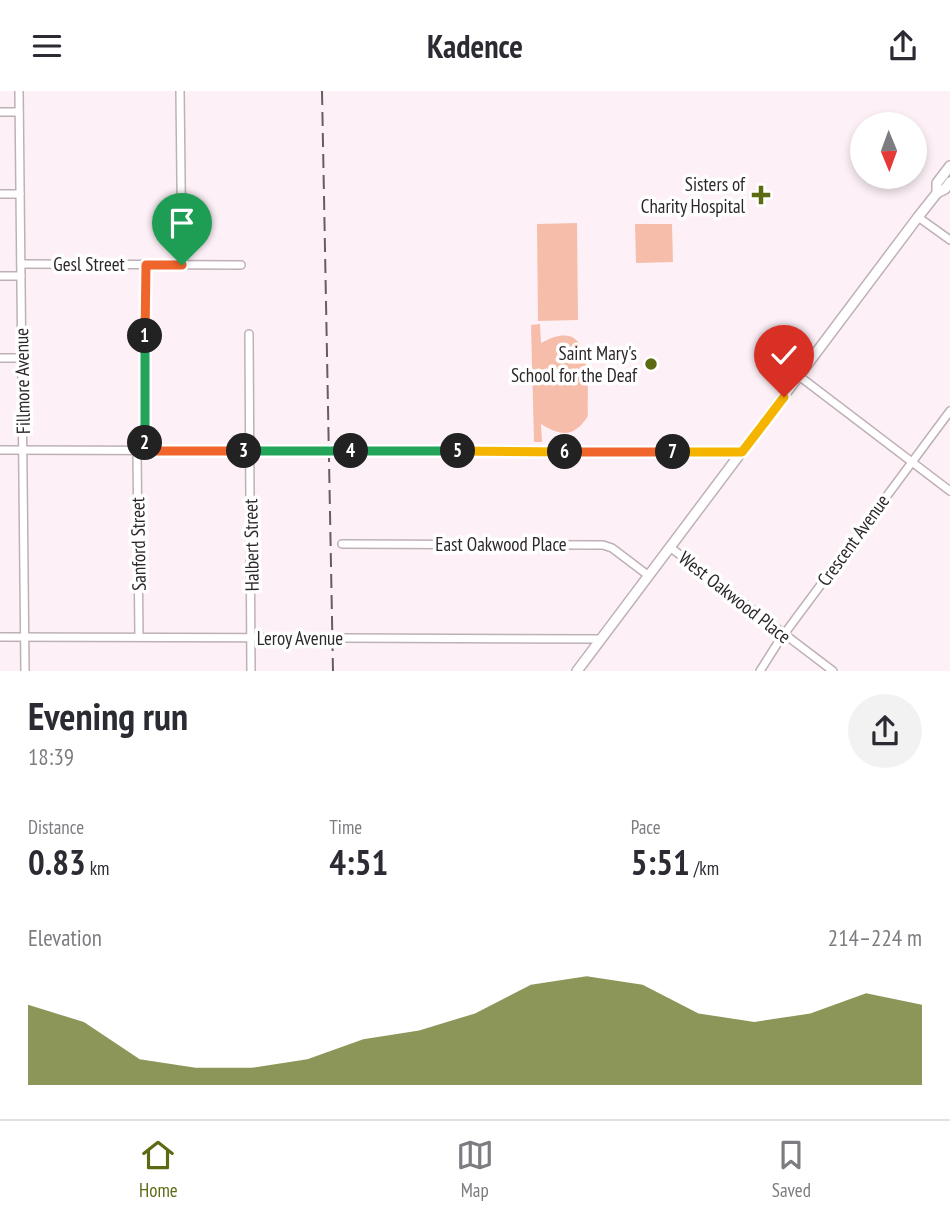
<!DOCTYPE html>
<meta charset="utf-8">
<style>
body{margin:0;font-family:"PT Sans Narrow",sans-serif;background:#f2f2f3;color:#2b2b33;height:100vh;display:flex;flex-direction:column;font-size:26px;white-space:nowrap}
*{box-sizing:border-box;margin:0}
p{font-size:23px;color:#7c7c81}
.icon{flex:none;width:38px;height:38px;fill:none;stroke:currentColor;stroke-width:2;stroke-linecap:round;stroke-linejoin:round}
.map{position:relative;height:580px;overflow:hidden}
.side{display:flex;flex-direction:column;background:#fff;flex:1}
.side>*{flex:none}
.needle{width:46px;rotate:179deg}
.controls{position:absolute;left:850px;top:21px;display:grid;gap:14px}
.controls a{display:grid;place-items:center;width:77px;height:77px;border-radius:50%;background:#fff;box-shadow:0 4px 10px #0003;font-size:35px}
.pin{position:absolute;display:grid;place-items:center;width:60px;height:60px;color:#fff;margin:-72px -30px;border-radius:50% 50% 50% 0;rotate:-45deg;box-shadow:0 0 7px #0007}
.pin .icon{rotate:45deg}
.km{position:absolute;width:35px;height:35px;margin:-18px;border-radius:50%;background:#222;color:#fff;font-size:19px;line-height:35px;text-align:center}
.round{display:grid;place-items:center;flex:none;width:74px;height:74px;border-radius:37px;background:#f2f2f3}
.head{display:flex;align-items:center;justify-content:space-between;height:119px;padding:0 28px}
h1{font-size:38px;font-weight:700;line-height:52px}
.stats{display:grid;grid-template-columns:repeat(3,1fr);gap:10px;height:119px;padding:7px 28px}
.stats div{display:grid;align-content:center}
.stats b{font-size:35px;font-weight:700}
.stats small{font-size:19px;font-weight:400}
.stats p{font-size:19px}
.chart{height:196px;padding:14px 28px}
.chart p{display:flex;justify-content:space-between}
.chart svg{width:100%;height:126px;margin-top:7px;fill:#5c6a13;opacity:.7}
header{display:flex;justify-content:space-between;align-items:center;height:91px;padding:0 28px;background:#fff;font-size:32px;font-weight:700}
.menu{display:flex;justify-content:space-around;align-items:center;height:98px;border-top:2px solid #e1e1e2;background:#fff;font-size:19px;color:#7c7c81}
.menu a{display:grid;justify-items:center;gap:4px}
.menu .selected{color:#5c6a13}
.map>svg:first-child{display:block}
.green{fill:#f6beaa}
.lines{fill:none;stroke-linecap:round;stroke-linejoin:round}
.minor-casing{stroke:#beb0b7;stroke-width:10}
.major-casing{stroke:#beb0b7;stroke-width:12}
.minor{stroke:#fff;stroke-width:7}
.major{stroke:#fff;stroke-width:9}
.rail{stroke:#655e61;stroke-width:2;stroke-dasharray:14 7;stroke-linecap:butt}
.minor-bridge-casing{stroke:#beb0b7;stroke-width:10;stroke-linecap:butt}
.minor-bridge{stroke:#fff;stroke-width:7}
.split-1-casing{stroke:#fff;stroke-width:14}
.split-2-casing{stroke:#fff;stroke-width:14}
.split-3-casing{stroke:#fff;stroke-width:14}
.split-4-casing{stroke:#fff;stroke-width:14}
.split-5-casing{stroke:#fff;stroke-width:14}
.split-6-casing{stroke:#fff;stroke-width:14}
.split-7-casing{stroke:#fff;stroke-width:14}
.split-8-casing{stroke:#fff;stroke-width:14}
.split-9-casing{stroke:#fff;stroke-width:14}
.split-1{stroke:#f0652b;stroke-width:9}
.split-2{stroke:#22a559;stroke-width:9}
.split-3{stroke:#f0652b;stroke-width:9}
.split-4{stroke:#22a559;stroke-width:9}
.split-5{stroke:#22a559;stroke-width:9}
.split-6{stroke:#f5b400;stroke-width:9}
.split-7{stroke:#f0652b;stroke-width:9}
.split-8{stroke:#f5b400;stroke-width:9}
.split-9{stroke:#f5b400;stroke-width:9}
.poi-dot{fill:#5c6a13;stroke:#fff;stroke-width:2.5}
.labels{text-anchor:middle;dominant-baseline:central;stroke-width:7;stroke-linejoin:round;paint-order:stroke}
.poi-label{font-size:19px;fill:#2d282a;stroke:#fff;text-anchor:end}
.street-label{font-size:19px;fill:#2d282a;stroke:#fff}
</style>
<header><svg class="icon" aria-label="menu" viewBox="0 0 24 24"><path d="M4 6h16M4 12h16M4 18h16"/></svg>Kadence<svg class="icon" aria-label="share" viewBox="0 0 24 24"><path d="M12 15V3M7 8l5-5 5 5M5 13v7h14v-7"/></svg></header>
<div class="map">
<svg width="950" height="580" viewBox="0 0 950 580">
<rect width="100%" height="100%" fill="#fdf1f7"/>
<!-- green -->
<g class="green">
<polygon points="577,132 578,229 538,230 537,133"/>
<polygon points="635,133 672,133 673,171 636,172"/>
<path d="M540 233 541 252C596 221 587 293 588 325 575 346 561 346 541 333L542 351H534L531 234Z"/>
</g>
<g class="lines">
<defs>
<g id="minor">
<polyline points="19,0 25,580"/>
<polyline points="180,0 182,174"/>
<polyline points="0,21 19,21"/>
<polyline points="0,103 20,103"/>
<polyline points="918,126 950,149"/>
<polyline points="21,173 241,174"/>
<polyline points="0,185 21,185"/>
<polyline points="249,243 251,580"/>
<polyline points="0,267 22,267"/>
<polyline points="799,285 950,400"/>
<polyline points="0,359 306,360"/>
<polyline points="137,360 139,546"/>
<polyline points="145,360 146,174"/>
<polyline points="341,360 742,361"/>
<polyline points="342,453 603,454 612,457 649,485"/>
<polyline points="671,457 833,580"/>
<polyline points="0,546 310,547"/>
<polyline points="343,547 601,548"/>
<polyline points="760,580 779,550 950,320"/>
</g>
<g id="major">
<polyline points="937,102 937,92 950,75"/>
<polyline points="577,580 918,126 937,102 945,98 950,91"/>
</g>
</defs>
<!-- minor casing -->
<use href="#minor" class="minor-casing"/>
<!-- major casing -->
<use href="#major" class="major-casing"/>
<!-- minor -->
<use href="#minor" class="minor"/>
<!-- major -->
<use href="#major" class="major"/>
<!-- rail -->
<polyline class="rail" points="322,0 333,580"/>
<defs>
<g id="minor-bridge">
<polyline points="306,360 341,360"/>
<polyline points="310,547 343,547"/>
</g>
</defs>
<!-- minor-bridge casing -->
<use href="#minor-bridge" class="minor-bridge-casing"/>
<!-- minor-bridge -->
<use href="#minor-bridge" class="minor-bridge"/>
</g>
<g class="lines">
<defs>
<polyline id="split-1" points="145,245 146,174 182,174"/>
<polyline id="split-2" points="145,352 145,245"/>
<polyline id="split-3" points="145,352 145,360 244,360"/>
<polyline id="split-4" points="244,360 351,360"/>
<polyline id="split-5" points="351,360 458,360"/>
<polyline id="split-6" points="458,360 565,361"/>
<polyline id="split-7" points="565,361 673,361"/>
<polyline id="split-8" points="673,361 742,361 765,331"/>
<polyline id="split-9" points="765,331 784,306"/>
</defs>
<!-- split-1 casing -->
<use href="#split-1" class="split-1-casing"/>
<!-- split-2 casing -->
<use href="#split-2" class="split-2-casing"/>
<!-- split-3 casing -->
<use href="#split-3" class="split-3-casing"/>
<!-- split-4 casing -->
<use href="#split-4" class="split-4-casing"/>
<!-- split-5 casing -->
<use href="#split-5" class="split-5-casing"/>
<!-- split-6 casing -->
<use href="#split-6" class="split-6-casing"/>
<!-- split-7 casing -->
<use href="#split-7" class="split-7-casing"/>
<!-- split-8 casing -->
<use href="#split-8" class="split-8-casing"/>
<!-- split-9 casing -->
<use href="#split-9" class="split-9-casing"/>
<!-- split-1 -->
<use href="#split-1" class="split-1"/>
<!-- split-2 -->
<use href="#split-2" class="split-2"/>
<!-- split-3 -->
<use href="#split-3" class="split-3"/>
<!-- split-4 -->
<use href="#split-4" class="split-4"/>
<!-- split-5 -->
<use href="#split-5" class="split-5"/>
<!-- split-6 -->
<use href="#split-6" class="split-6"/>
<!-- split-7 -->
<use href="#split-7" class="split-7"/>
<!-- split-8 -->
<use href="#split-8" class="split-8"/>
<!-- split-9 -->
<use href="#split-9" class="split-9"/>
</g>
<!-- markers -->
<g class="poi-dot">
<path d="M757.5 93.5h7v7h7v7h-7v7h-7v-7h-7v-7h7z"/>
<circle cx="651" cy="273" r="7"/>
</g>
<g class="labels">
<!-- poi labels -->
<g class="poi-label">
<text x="745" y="93">Sisters of<tspan x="745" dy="22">Charity Hospital</tspan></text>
<text x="637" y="262">Saint Mary's<tspan x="637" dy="22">School for the Deaf</tspan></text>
</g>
<!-- street labels -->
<g class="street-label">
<text x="89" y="173">Gesl Street</text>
<text transform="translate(22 290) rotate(-91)">Fillmore Avenue</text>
<text transform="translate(853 449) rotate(-54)">Crescent Avenue</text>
<text transform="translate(138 453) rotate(-91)">Sanford Street</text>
<text x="501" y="453">East Oakwood Place</text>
<text transform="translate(251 454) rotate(-91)">Halbert Street</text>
<text transform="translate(735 506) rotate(38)">West Oakwood Place</text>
<text x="300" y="547">Leroy Avenue</text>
</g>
</g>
</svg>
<div class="controls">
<a><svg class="needle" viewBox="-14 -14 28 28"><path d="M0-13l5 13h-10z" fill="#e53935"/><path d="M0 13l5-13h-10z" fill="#7c7c81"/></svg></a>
</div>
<div class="pin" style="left:182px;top:174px;background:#1e9e55"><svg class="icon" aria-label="arrive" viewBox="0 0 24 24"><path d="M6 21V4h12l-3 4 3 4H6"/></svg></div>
<div class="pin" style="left:784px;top:306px;background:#d93025"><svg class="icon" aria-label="check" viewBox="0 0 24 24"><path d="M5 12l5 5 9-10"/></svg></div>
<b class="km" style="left:145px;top:245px">1</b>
<b class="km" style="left:145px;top:352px">2</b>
<b class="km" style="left:244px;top:360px">3</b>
<b class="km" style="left:351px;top:360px">4</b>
<b class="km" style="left:458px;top:360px">5</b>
<b class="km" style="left:565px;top:361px">6</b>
<b class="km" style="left:673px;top:361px">7</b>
</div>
<section class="side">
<div class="head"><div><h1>Evening run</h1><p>18:39</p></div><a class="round"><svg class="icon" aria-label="share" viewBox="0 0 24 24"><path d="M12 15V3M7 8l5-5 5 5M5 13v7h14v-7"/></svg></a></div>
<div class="stats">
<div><p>Distance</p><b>0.83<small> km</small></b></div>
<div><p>Time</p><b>4:51</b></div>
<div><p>Pace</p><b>5:51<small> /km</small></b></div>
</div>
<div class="chart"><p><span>Elevation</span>214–224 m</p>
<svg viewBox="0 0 160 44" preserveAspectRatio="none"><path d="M0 44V16L10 22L20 35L30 38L40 38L50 35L60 28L70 25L80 19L90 9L100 6L110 9L120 19L130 22L140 19L150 12L160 16V44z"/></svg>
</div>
</section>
<nav class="menu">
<a class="selected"><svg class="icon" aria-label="home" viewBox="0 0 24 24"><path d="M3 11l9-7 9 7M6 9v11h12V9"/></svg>Home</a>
<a><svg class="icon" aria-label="map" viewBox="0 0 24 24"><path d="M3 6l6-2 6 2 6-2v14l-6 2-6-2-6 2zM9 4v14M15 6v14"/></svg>Map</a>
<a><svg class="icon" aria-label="saved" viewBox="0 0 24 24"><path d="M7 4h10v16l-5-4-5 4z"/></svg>Saved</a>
</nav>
